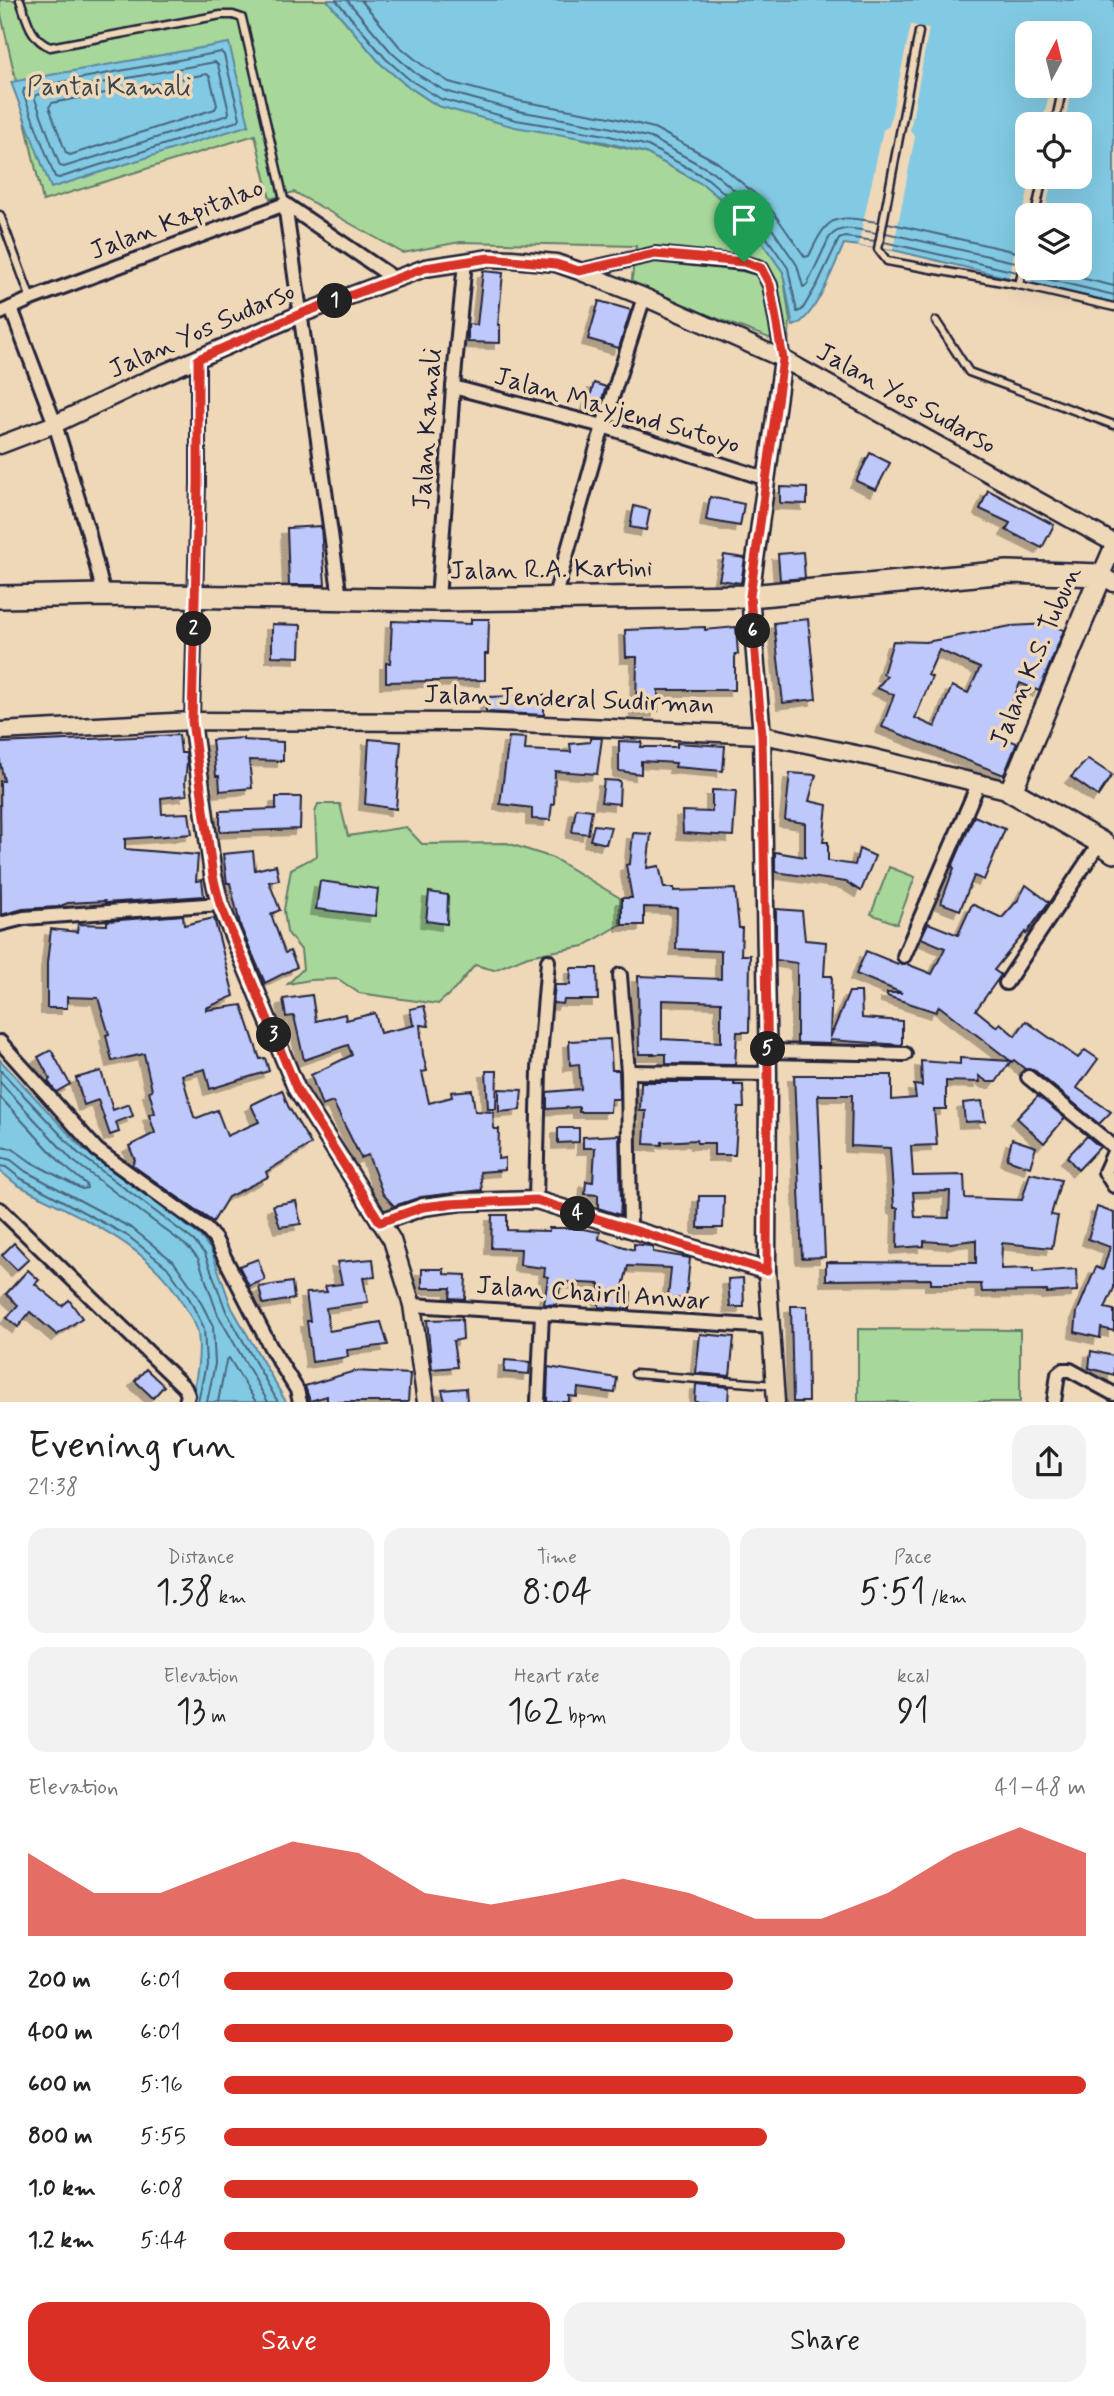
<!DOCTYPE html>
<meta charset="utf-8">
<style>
body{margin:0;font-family:Mynerve,sans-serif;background:#f2f2f2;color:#222;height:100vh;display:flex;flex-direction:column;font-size:26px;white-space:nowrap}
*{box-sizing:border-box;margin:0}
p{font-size:23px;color:#767676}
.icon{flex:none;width:38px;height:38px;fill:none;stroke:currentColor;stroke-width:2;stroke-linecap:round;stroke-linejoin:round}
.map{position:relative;height:1402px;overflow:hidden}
.panel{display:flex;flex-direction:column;background:#fff;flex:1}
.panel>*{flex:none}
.needle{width:46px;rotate:7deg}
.fabs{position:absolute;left:1015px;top:21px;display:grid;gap:14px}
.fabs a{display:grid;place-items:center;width:77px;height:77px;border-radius:14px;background:#fff;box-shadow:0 7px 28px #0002;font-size:35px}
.pin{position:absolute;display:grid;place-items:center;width:60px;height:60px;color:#fff;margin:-72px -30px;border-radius:50% 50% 50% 0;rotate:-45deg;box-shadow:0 0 7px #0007}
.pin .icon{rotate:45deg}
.km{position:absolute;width:35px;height:35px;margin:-18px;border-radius:50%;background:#222;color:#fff;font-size:19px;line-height:35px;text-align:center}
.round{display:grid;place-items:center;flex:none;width:74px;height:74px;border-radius:21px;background:#f2f2f2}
.summary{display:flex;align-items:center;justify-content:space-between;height:119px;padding:0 28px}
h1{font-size:38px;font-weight:600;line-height:52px}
.stats{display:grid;grid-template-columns:repeat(3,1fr);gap:10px;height:119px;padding:7px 28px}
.stats div{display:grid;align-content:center;border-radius:18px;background:#f2f2f2;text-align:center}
.stats b{font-size:35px;font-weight:600}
.stats small{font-size:19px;font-weight:400}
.stats p{font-size:19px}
.chart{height:196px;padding:14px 28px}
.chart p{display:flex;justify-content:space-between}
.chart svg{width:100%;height:126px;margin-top:7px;fill:#d93025;opacity:.7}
.primary-button{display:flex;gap:14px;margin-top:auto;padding:14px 28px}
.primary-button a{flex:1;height:80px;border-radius:21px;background:#d93025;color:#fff;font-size:28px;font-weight:600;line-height:80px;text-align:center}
.primary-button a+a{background:#f2f2f2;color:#222}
ul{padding:0 28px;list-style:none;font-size:23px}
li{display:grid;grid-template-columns:112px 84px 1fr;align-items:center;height:52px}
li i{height:18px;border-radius:9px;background:#d93025}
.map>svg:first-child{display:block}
.green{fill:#a7d899;stroke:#647d6a;stroke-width:2}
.water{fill:#82cae3;stroke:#5c87a0;stroke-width:2;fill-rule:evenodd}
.pier{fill:#efd8b8}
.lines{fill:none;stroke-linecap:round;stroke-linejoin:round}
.shore{stroke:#48657e;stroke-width:2}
.building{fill:#bec8fa;stroke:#22223b;stroke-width:2;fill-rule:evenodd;filter:url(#shadow)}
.lane-casing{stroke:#22223b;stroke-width:11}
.street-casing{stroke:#22223b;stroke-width:18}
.secondary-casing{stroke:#22223b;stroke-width:21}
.highway-casing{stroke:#22223b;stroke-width:26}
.lane{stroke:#efd8b8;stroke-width:6}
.street{stroke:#efd8b8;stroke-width:12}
.secondary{stroke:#efd8b8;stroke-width:16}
.highway{stroke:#efd8b8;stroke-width:21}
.route-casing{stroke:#fff;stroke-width:14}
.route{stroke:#d93025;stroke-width:9}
.labels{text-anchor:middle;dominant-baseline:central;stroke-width:7;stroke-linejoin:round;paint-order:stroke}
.park-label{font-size:26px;fill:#3d464e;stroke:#efd8b8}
.street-label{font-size:26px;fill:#22223b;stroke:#efd8b8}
</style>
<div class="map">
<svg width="1114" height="1402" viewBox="0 0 1114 1402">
<defs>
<filter id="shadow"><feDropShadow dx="-6" dy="6" stdDeviation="0" flood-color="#0004"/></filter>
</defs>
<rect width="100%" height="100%" fill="#efd8b8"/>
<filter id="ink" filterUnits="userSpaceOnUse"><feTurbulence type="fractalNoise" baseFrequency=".0143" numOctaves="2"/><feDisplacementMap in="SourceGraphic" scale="14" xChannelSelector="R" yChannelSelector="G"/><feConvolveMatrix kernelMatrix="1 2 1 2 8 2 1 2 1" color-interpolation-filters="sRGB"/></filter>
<g filter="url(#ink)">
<!-- green -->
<g class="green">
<polygon points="0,0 327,0 381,64 406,85 438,106 646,153 704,185 748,222 783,272 790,321 788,345 631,286 636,246 460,242 403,253 294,192 270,199 255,135 43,201 0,10"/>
<polygon points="318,804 340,804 348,836 406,827 422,844 507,843 553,858 620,898 620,925 584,946 528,956 494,970 475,965 455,989 438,1004 359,993 338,979 310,980 288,984 303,969 301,950 287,932 284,910 291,869 317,856 315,813"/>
<polygon points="889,867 915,877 897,924 871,914"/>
<polygon points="858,1329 1020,1330 1020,1402 858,1402"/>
</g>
<!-- water -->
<g class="water">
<path d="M327 0H1114V303L893 250 844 244C835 264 814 321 793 326L783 272 748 222 704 185 646 153 605 142 515 127 438 106 406 85 381 64ZM1027 33H1080V86H1027ZM1027 124H1080V177H1027ZM1027 215H1080V268H1027Z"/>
<polygon points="229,43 249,125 51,188 11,82"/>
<path d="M0 1060 82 1148 199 1235 211 1250 232 1308 286 1402H191C196 1379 201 1357 198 1333 197 1325 190 1316 186 1309 152 1244 78 1217 16 1184L0 1171Z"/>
</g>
<!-- pier -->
<g class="pier">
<polygon points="911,25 929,28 910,130 915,137 893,250 858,246 883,130 889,126"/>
<polygon points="1051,86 1073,86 1064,124 1042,124"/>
<polygon points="1031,177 1053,177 1044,215 1027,215 1027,268 1033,268 1030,282 1009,277"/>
</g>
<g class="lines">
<!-- shore -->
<g class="shore">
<polyline points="336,0 386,59 410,80 441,99 516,120 606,135 648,146 708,179 753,218 788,268 797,312 802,310 818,283 839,239 845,237 875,241"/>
<path d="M347 0 392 53 415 73 445 91 518 111 608 127 651 138 713 172 761 213 797 265 803 287 807 285 829 238C840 223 860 230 876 233"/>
<path d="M361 0 399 46 421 64 449 82 520 101 610 117 654 128 717 162 768 205 805 257 809 256C829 213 834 216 878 222"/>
<polygon points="221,52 224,55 240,118 238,121 59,178 55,177 23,93 24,89"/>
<polygon points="215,62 218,65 229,112 228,115 64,167 60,166 35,99 36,95"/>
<polygon points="207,74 210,77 217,105 215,109 70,155 66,153 49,107 52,103"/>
<polyline points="888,223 1021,253"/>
<polyline points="886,233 1019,263"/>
<polyline points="884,242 1017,272"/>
<polyline points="1039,268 1114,286"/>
<polyline points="1026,274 1114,295"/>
<polyline points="0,1070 78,1153 193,1240 205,1254 226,1311 278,1402"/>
<polyline points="0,1082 72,1160 188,1247 198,1258 218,1315 268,1402"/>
<polyline points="0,1097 64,1166 86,1184 87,1188 82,1189 31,1162 13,1149 0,1147"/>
<polyline points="0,1157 11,1160 25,1171 133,1229 174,1262 196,1293 213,1326 215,1364 207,1402"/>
<polyline points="0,1166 6,1167 20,1178 128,1236 167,1267 189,1298 204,1328 206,1364 198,1402"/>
<polyline points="218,1402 226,1361 229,1358 256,1402"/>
</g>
</g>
<!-- building -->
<g class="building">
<polygon points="483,271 503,273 498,325 500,325 500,343 468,342 468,324 477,325"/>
<polygon points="599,301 631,310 619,348 588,339"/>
<polygon points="594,383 606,387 597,414 586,411"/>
<polygon points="870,453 890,463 876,490 856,481"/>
<polygon points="780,487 807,488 807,504 780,503"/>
<polygon points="988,490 1054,525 1042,548 1006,530 1010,523 980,509"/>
<polygon points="710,497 744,504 740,526 706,520"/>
<polygon points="634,506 650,510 646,530 630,527"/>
<polygon points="321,526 325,585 289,585 287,528"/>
<polygon points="803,552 805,578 780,580 778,554"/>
<polygon points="724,555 745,558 741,583 719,580"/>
<polygon points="471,619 489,619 488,654 485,654 485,680 386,682 386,663 390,663 392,621 471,624"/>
<polygon points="808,619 816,699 783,703 774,623"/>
<polygon points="272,624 301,625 300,657 272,656"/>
<path d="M1048 624 1064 630 1039 691 1020 683 998 736 1017 743 1004 775 882 727 894 695 877 688 887 676 883 674 893 641 926 642 1011 626ZM939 650 980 668 968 693 952 686 935 727 915 718 932 677 928 675Z"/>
<polygon points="705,627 705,630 736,627 738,654 735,654 735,690 658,690 658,711 636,711 637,657 626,657 625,630"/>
<polygon points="544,695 544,715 486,712 486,697"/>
<polygon points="179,735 181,753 186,753 187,763 185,783 187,795 161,798 162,814 189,813 192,834 125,839 125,849 198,855 196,881 202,880 204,896 105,903 105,901 68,903 58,907 23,909 1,915 0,781 4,781 0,762 0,743"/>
<polygon points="509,737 526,738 525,750 547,751 571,752 570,744 590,742 590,738 602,738 597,774 555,771 554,804 552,804 550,820 532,819 532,808 500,804"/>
<polygon points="243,738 243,740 283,742 283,761 249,760 252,788 220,791 219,776 216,776 212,740"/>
<polygon points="369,739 401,742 396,809 365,804"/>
<polygon points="619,741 642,742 641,747 677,747 677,743 725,746 723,771 675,767 676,763 641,761 641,774 619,771"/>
<polygon points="1088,759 1112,775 1098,796 1071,777"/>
<polygon points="790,773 816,775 809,801 827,805 823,842 828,842 828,861 855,865 859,849 875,856 861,891 846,882 775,872 775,852 805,857 805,823 785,820"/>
<polygon points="604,780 620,781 619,804 601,802"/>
<polygon points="712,790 736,791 733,836 683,833 682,811 712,812"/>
<polygon points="276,797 301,797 300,829 220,832 220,811 276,809"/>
<polygon points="576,808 592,810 588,834 572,832"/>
<polygon points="974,816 1005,829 984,880 974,876 960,910 941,903 954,868 952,867"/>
<polygon points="594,825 611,827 606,844 590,840"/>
<path d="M633 833 651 834 647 868 659 866 664 888H674V891L735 889 739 928H742L741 955H750L749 1032H737L735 1065 666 1064V1054H639L638 976 721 979V951L676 949 677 908 644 907V925H622V898H632L626 865 630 864ZM662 1000 721 1002V1042L662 1039Z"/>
<polygon points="253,851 255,870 276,865 279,880 269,882 280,910 271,914 285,953 290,951 297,967 265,983 241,928 230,883 227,883 223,854"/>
<polygon points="320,881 378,889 375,916 316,909"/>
<polygon points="1026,885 1049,902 1026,934 1025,932 994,970 1001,975 976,1010 997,1027 1000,1023 1015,1036 1026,1021 1078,1058 1085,1050 1098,1059 1077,1088 1111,1112 1099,1124 1034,1070 1025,1069 1014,1060 1012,1062 939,1006 936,1012 887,996 887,993 902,993 856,974 866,951 898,964 907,964 932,974 945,948 921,938 928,923 958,935 972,904 1002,918 1018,900"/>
<polygon points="429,892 448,895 447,924 426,921"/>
<polygon points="776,909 802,911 805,940 826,942 824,976 832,976 830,1038 849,992 861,992 862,1018 902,1021 902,1045 830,1040 830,1044 797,1043 797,963 776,960"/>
<polygon points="183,915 184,925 214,918 234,996 206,1008 206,1010 242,1005 260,1059 265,1058 269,1071 210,1089 205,1069 182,1075 194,1117 197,1118 217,1110 227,1136 259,1122 251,1105 282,1090 288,1106 311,1144 266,1172 268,1177 228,1197 213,1222 132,1165 135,1160 129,1146 155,1133 149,1115 155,1113 149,1091 152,1090 144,1054 112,1061 106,1035 109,1034 98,998 67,997 67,1008 47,1008 47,963 51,929 77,932 78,924 107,925 107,921"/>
<polygon points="571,968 597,968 598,1000 564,1000 563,1004 553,1003 555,985 570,985"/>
<polygon points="312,995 316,1021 345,1014 346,1020 375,1013 380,1033 416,1025 413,1025 410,1009 424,1006 429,1026 420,1025 423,1055 427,1071 422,1072 429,1103 452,1097 451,1092 472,1090 475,1111 493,1112 494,1129 499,1129 498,1159 505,1158 505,1170 480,1172 482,1190 421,1197 394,1206 383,1194 368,1155 361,1158 333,1102 322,1106 311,1075 352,1055 348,1045 304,1060 294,1016 286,1017 283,999"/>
<polygon points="610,1039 612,1070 619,1070 620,1099 611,1099 610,1112 579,1112 579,1107 547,1109 547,1092 581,1089 579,1064 570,1065 569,1041"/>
<polygon points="51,1050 70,1084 56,1092 48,1081 50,1079 38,1057"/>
<path d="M960 1058 1011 1061 996 1082H988L979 1076 980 1082 946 1081V1109H934L937 1145 911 1146 913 1176 964 1175 965 1198 1022 1200 1030 1173 1061 1180 1051 1215 1058 1216 1052 1248 1002 1243 1001 1269 1033 1268V1272L1076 1269 1077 1291 1047 1293V1291L982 1292 981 1284H931V1279L826 1280V1262L976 1263V1240L951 1243 924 1241V1246L897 1248 898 1208H894L890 1148 851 1146 852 1095H818L825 1257 802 1258 794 1075H892V1100L916 1098 914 1085 922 1086 921 1061 960 1064ZM950 1191 949 1218 915 1217 913 1192Z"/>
<polygon points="101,1071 113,1110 129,1104 133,1116 116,1122 119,1132 110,1135 98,1100 84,1105 76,1078"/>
<polygon points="486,1071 497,1071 496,1109 488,1109"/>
<polygon points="641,1082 734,1082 734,1085 743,1085 744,1108 738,1108 735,1155 714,1155 714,1143 697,1143 696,1140 662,1142 662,1145 644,1144 646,1111 640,1111"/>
<polygon points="499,1089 522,1090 520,1110 499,1112"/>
<polygon points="1038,1096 1065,1118 1044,1143 1017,1118"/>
<polygon points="982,1101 985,1121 965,1122 963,1103"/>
<polygon points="558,1128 579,1128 579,1142 558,1143"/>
<polygon points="619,1135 621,1201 620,1215 598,1208 598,1195 585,1194 586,1181 593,1182 595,1148 583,1148 583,1137"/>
<polygon points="1087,1136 1100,1147 1078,1170 1067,1157"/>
<polygon points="1012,1139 1036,1147 1030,1167 1007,1159"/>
<polygon points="699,1196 724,1196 723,1228 698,1228"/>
<polygon points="296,1201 301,1224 280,1227 273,1205"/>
<polygon points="1097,1207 1114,1213 1114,1288 1105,1308 1114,1310 1114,1331 1101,1328 1100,1338 1075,1332 1077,1312 1096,1267 1103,1270 1110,1247 1088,1239"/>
<polygon points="492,1215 507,1215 507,1230 549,1231 549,1228 577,1228 600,1232 599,1239 634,1250 634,1244 650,1246 653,1247 653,1252 690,1258 686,1299 668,1298 671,1268 628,1266 622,1291 631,1292 630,1309 599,1307 600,1284 561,1282 557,1305 544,1304 548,1277 544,1276 545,1268 520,1265 521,1249 491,1248"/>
<polygon points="14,1243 29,1259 17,1270 2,1255"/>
<polygon points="258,1259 265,1280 249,1286 239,1266"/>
<polygon points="373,1259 375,1277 363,1278 368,1302 326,1308 329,1331 381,1322 388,1345 347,1350 348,1357 312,1362 307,1321 310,1321 306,1293 327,1292 325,1286 342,1284 337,1262"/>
<polygon points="422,1269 444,1269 444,1274 466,1275 465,1299 450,1298 451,1288 422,1288"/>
<polygon points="28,1270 39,1280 35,1284 62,1306 69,1300 82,1318 57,1335 30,1312 18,1327 7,1318 18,1305 6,1294"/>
<polygon points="743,1278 744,1307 730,1307 728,1279"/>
<polygon points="292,1282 294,1299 263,1304 259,1287"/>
<polygon points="791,1306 807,1306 808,1402 793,1402"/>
<polygon points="462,1319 463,1339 453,1341 457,1367 432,1369 427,1320"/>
<polygon points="700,1334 734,1337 730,1376 696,1373"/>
<polygon points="1091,1351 1114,1356 1114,1375 1089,1368"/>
<polygon points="505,1360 530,1362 529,1374 504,1372"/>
<polygon points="548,1367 617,1378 615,1393 578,1388 577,1397 569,1396 569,1402 547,1402"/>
<polygon points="146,1369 164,1386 153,1398 135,1381"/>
<polygon points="355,1371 410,1374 408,1402 327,1402 327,1396 310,1401 305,1386"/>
<polygon points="696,1384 729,1387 728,1402 695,1402"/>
<polygon points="466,1388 467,1402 445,1402 442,1390"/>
</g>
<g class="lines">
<defs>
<g id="lane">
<path d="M20 0C27 19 30 39 50 47L221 15H233L242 18 285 204"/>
<polyline points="919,32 878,249 887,261 1019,285 1114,307"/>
<polyline points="1055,124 1063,86"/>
<polyline points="0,215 31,299"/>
<polyline points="1035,215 1043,177"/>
<polyline points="1019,285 1027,249"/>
<polyline points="936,321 969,372 1114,425"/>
<polyline points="635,1374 774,1385"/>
</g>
<g id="street">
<polyline points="285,204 340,598"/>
<polyline points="579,271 655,254 744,263 761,268 770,285 783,359"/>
<polyline points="11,308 55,424 88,531 104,595"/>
<polyline points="0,313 31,299 285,204 395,279"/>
<polyline points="453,387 603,426 767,479"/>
<polyline points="554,599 603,426 644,297"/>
<polyline points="438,600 453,387 465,262"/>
<polyline points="192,721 198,484 198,359"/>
<polyline points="0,924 24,918 220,904"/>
<polyline points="904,956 979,782"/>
<polyline points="620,975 628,1072 630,1230"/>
<polyline points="1006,983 1100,842"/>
<polyline points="0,1042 97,1150 206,1229 215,1239 271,1348 297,1390 300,1402"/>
<polyline points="768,1051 905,1054"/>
<polyline points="628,1072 768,1074"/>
<polyline points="1028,1077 1114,1147"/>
<polyline points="1114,1152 1105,1172 1114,1186"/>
<polyline points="536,1200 539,1069 548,961"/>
<polyline points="0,1209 185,1388 188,1395 186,1402"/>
<polyline points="412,1305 772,1327"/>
<polyline points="538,1402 542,1314"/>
<polyline points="1054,1402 1058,1374 1063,1370 1070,1370 1114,1394"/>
</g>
<g id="secondary">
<polyline points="0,445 55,424 145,381 301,314 395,279 425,268 465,262 489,258 512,259 556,263 579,271 644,297 783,359 1114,543"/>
<polyline points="1114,545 1101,575 1114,583"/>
<polyline points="192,721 213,875 220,904 297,1090 392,1240 412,1305 426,1402"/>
<polyline points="0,731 192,721 477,722 762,735 870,757 1011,791"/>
<polyline points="380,1222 423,1207 461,1202 536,1200 767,1271"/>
<polyline points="776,1402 767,1271 768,1074 762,735 750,596 783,359"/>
</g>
<polyline id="highway" points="0,597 104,595 438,600 750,596 1007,572 1101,575 1011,791 1100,842 1114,852"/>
</defs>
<!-- lane casing -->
<use href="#lane" class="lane-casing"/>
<!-- street casing -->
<use href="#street" class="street-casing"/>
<!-- secondary casing -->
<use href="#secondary" class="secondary-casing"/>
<!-- highway casing -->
<use href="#highway" class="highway-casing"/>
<!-- lane -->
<use href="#lane" class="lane"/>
<!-- street -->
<use href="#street" class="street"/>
<!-- secondary -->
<use href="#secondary" class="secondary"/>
<!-- highway -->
<use href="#highway" class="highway"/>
</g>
</g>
<g class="lines" filter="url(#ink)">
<defs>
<polygon id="route" points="655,254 744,262 761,268 770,285 783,359 750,596 762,735 768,1074 767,1271 536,1200 448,1204 423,1207 380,1222 297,1090 220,904 213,876 192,721 198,484 198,359 300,314 425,268 489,258 556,264 579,271"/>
</defs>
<!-- route casing -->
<use href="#route" class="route-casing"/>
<!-- route -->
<use href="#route" class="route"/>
</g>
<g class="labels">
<!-- park labels -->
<g class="park-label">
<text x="109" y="88">Pantai Kamali</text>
</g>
<!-- street labels -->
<g class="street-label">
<text transform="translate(177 220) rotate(-21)">Jalan Kapitalao</text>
<text transform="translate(202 331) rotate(-24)">Jalan Yos Sudarso</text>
<text transform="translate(906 399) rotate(29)">Jalan Yos Sudarso</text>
<text transform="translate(617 411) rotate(16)">Jalan Mayjend Sutoyo</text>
<text transform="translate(428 429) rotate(-86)">Jalan Kamali</text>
<text transform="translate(551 570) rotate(-1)">Jalan R.A. Kartini</text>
<text transform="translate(1036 657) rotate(-67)">Jalan K.S. Tubun</text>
<text transform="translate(569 700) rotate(2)">Jalan Jenderal Sudirman</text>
<text transform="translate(593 1294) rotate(4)">Jalan Chairil Anwar</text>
</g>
</g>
</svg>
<div class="fabs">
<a><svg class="needle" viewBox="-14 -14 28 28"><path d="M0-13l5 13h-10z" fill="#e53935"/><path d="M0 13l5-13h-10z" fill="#767676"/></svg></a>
<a><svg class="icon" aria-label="locate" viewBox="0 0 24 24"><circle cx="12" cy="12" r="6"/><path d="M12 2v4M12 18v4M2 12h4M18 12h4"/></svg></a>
<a><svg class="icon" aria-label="layers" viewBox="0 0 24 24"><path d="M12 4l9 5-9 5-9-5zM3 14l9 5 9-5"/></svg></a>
</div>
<div class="pin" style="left:744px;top:262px;background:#1e9e55"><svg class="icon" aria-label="arrive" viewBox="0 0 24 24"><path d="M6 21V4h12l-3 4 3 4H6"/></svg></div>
<b class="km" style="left:335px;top:301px">1</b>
<b class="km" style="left:194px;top:629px">2</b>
<b class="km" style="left:274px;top:1035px">3</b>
<b class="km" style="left:578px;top:1214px">4</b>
<b class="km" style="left:768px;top:1049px">5</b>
<b class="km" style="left:753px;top:631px">6</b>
</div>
<section class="panel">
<div class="summary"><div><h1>Evening run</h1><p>21:38</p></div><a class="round"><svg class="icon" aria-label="share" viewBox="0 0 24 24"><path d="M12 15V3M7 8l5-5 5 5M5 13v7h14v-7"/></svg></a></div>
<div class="stats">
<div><p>Distance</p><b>1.38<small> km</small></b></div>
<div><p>Time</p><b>8:04</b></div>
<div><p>Pace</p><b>5:51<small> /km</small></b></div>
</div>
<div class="stats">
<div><p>Elevation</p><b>13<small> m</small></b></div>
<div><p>Heart rate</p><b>162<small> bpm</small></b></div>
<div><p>kcal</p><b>91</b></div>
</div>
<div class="chart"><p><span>Elevation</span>41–48 m</p>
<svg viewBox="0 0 160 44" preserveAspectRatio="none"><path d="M0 44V15L10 29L20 29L30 20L40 11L50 15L60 29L70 33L80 29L90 24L100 29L110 38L120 38L130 29L140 15L150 6L160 15V44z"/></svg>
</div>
<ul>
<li><b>200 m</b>6:01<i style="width:59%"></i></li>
<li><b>400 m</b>6:01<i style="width:59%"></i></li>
<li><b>600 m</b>5:16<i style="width:100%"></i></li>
<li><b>800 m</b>5:55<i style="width:63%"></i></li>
<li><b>1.0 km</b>6:08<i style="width:55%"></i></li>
<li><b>1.2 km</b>5:44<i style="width:72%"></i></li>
</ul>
<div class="primary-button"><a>Save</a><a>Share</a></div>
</section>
